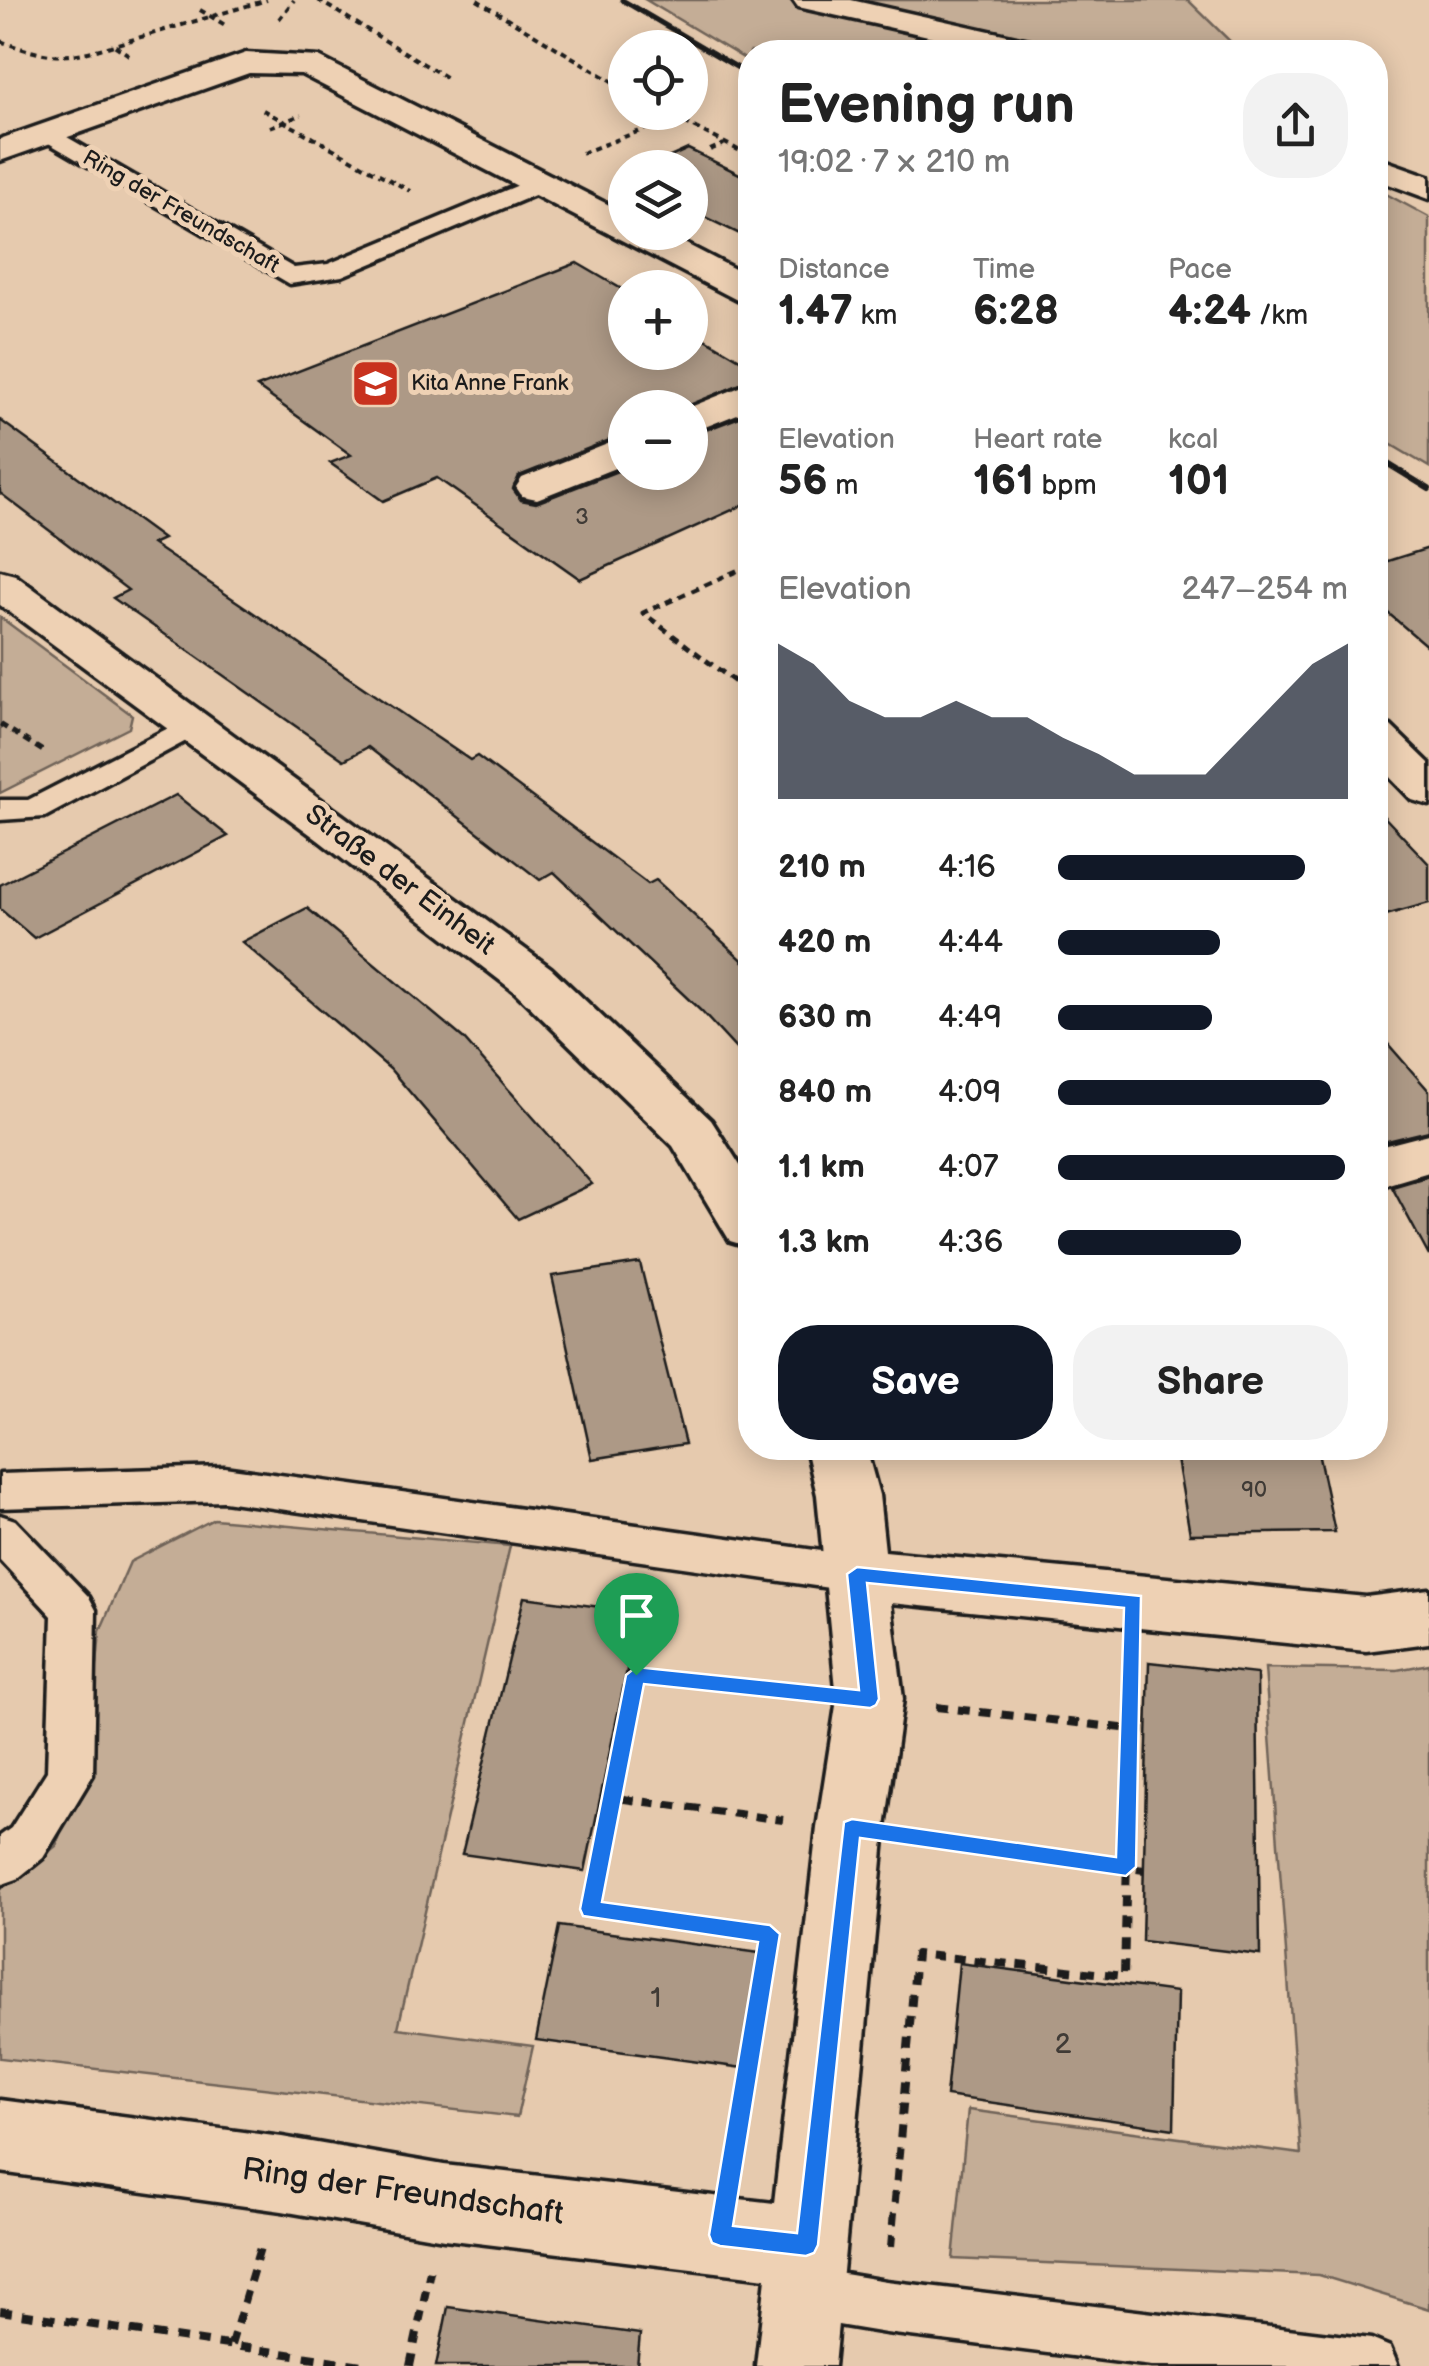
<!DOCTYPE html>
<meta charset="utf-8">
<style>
body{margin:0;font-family:"Balsamiq Sans",sans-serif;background:#f2f2f2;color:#222;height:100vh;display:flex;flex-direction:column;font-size:38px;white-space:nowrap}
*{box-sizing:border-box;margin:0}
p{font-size:32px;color:#767676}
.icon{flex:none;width:55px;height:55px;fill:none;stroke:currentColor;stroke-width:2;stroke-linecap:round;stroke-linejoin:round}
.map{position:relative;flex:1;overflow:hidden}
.side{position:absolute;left:738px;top:40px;width:650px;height:1420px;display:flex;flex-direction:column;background:#fff;border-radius:40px;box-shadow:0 5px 25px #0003}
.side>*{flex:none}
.controls{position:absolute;left:608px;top:30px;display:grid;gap:20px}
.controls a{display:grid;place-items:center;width:100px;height:100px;border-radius:50%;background:#fff;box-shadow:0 5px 25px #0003;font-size:50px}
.pin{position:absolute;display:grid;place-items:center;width:85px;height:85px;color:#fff;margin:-102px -42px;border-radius:50% 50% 50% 0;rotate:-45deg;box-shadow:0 0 10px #0007}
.pin .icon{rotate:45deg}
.round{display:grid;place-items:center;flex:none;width:105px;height:105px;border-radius:40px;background:#f2f2f2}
.summary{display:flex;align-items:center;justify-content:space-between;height:170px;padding:0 40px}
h1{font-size:55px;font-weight:700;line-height:75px}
.metrics{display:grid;grid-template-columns:repeat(3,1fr);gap:15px;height:170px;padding:10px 40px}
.metrics div{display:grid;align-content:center}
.metrics b{font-size:42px;font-weight:700}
.metrics small{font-size:28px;font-weight:400}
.metrics p{font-size:28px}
.chart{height:280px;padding:20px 40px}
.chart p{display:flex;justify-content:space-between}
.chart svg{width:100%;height:180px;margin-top:10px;fill:#111827;opacity:.7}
.button{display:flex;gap:20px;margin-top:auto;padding:20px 40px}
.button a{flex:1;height:115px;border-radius:40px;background:#111827;color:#fff;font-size:40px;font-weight:700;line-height:115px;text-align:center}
.button a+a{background:#f2f2f2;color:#222}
ul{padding:0 40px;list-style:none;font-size:32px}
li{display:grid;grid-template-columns:160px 120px 1fr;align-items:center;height:75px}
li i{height:25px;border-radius:12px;background:#111827}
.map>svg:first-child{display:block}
.green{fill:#c4ad96;stroke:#706459;stroke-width:2.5}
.building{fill:#ad9986;stroke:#1c1c1c;stroke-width:2.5}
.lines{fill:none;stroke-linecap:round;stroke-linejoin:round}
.lane-casing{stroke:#1c1c1c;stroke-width:7}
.street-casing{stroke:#1c1c1c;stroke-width:7}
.path-far2{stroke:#1c1c1c;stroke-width:4;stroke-dasharray:6 5;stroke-linecap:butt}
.path-far1{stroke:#1c1c1c;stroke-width:5;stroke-dasharray:8 6;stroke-linecap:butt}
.path{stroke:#1c1c1c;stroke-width:8;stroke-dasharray:12 10;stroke-linecap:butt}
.lane{fill:#eed1b4;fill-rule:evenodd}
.street{fill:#eed1b4;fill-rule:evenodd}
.rail-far1{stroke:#1c1c1c;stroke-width:5}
.rail{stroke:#1c1c1c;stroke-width:6}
.route{fill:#1a73e8;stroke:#fff;stroke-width:2.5;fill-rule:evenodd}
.labels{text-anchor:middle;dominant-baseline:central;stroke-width:10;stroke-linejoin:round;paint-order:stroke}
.far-street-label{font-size:22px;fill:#1c1c1c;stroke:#eed1b4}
.far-poi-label{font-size:22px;fill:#1c1c1c;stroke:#eed1b4;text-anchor:start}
.number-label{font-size:22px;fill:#403b36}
.street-label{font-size:28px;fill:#1c1c1c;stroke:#eed1b4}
.near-number-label{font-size:28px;fill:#403b36}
.near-street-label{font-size:32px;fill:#1c1c1c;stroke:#eed1b4}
</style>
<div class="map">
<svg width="1429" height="2366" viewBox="0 0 1429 2366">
<rect width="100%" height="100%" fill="#e6caae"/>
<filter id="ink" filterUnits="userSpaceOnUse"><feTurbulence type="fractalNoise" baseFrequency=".01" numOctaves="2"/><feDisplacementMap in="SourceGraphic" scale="20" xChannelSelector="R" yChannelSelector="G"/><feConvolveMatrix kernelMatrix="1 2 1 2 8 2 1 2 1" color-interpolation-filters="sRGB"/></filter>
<g filter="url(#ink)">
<!-- green -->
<g class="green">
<polygon points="646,0 1188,0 1241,52 750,52 750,62"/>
<polygon points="1375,188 1429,217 1429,467 1375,435"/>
<polygon points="0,617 132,715 129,728 0,793"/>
<polygon points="214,1519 510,1546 398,2028 533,2046 517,2117 0,2058 0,1890 56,1846 90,1744 100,1631 130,1562"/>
<polygon points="1429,1664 1429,2309 1319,2275 953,2259 968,2110 1301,2154 1265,1668 1397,1670"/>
</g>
<!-- building -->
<g class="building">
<polygon points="688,149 750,179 750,239 690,210 690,168 646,168"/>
<polygon points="577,263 625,291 625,352 690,352 690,330 750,365 750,380 684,408 625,408 625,434 519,476 513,489 521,500 536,503 625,468 625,472 690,472 690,436 750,413 750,502 580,579 437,478 383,501 330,463 351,455 257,387"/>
<polygon points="0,420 163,539 152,544 470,760 477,756 648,884 656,880 750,967 750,1064 701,1011 554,872 540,880 368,747 344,760 113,598 128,590 0,493"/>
<polygon points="1429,548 1429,648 1375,602 1375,565"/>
<polygon points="176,795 228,836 34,938 0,909 0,885"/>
<polygon points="1375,807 1429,864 1429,903 1375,918"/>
<polygon points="307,908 463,1038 592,1184 518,1219 390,1069 242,942"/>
<polygon points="1375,1029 1429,1091 1429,1131 1375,1144"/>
<polygon points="1429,1176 1429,1256 1392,1187"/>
<polygon points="640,1263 685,1444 592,1459 552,1276"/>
<polygon points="1175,1448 1317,1448 1335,1532 1190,1534"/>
<polygon points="524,1597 639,1612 585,1871 462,1854"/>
<polygon points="1149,1662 1257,1674 1260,1955 1142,1941"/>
<polygon points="559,1926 774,1955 758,2070 536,2040"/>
<polygon points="959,1963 1177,1992 1174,2129 946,2096"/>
<polygon points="448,2307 640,2334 637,2366 436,2366"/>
</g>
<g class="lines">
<defs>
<g id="lane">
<polygon points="48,126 294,268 328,264 533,179 549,179 553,184 549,189 342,276 290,284 40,138 36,133"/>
<polygon points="190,717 201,719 206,726 201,733 45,817 0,820 0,800 28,800"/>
<polygon points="224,1467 857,1556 872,1562 878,1574 872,1586 857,1592 224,1501 0,1508 0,1474"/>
<polygon points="0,1515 15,1520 89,1597 96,1610 93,1775 43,1858 17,1879 0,1885 0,1836 11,1828 47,1771 52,1616 0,1560"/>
<polygon points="802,2267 886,2281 1371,2339 1390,2347 1398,2366 1152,2366 886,2333 802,2319 783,2312 776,2293 783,2274"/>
</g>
<g id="street">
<polygon points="793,0 851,0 1052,45 1057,52 1000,52 798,7"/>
<polygon points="246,53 319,57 625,213 625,232 663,232 750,277 750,303 737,300 301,74 249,73 0,161 0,139"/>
<polygon points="1375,157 1429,176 1429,199 1375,179"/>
<polygon points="750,383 750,409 690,433 688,408"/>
<polygon points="625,437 625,464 537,499 522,496 516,487 522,478"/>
<polygon points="0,571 15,575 551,968 711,1120 750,1181 750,1247 730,1241 673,1146 515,992 318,840 0,605"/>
<polygon points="1375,722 1391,726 1429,763 1429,805 1412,800 1375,762"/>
<polygon points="1429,1134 1429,1172 1375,1188 1375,1148"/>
<polygon points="806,1448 866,1448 879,1495 885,1551 1366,1597 1429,1589 1429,1643 1366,1651 891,1603 903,1699 885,1828 834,2366 756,2366 766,2278 444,2239 282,2211 0,2172 0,2100 282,2137 444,2165 774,2203 817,1828 837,1699 817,1495"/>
</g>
</defs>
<!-- lane casing -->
<use href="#lane" class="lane-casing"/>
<!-- street casing -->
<use href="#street" class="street-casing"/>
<!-- path-far2 -->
<g class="path-far2">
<polyline points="318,0 447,78"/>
<polyline points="477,0 625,89"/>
<polyline points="200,10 225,25"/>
<polyline points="279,19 294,0"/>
<path d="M0 41C49 59 64 60 114 45"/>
<polyline points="129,55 114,45 267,0"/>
<polyline points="263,110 410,191"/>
<polyline points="665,112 750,156"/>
<polyline points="270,127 301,115"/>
<polyline points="710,150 724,144"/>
<polyline points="582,153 674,118"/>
</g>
<!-- path-far1 -->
<g class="path-far1">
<polyline points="750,565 643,613 750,693"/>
<polyline points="0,724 46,753"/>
</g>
<!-- path -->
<g class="path">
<polyline points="652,1597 590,1909 770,1937"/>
<polyline points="626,1674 804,1693"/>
<polyline points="936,1707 1148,1731"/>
<polyline points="601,1796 783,1820"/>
<polyline points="919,1838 1144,1870"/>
<polyline points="732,2164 755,2023"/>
<polyline points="891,2247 916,1954 1124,1976 1132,1662"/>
<polyline points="0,2311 368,2366"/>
<polyline points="231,2345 262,2241"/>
<polyline points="410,2366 430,2271"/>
</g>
<!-- lane -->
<use href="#lane" class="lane"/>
<!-- street -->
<use href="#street" class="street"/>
<!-- rail-far1 -->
<polyline class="rail-far1" points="622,0 750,75"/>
<!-- rail -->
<polyline class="rail" points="1375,456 1429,489"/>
</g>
</g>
<!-- route -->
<path class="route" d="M857 1567 1141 1596 1136 1867 1126 1876 860 1838 818 2245 814 2253 806 2256 720 2246 712 2243 709 2235 758 1942 583 1916 580 1909 626 1675 636 1667 859 1690 847 1574ZM867 1583 1124 1608 1116 1857 852 1819 844 1822 797 2233 733 2226 780 1934 770 1925 602 1902 644 1684 870 1708 876 1705 879 1699Z"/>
<!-- icons -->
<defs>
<symbol id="school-square" viewBox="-11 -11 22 22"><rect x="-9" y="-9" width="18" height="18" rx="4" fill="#c8321e" stroke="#eed1b4"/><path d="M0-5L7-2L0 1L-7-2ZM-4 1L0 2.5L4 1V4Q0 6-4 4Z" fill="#fff"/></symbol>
</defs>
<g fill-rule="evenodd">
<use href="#school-square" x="348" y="356" width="55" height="55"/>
</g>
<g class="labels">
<!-- far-street labels -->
<g class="far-street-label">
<text transform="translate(181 212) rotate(30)">Ring der Freundschaft</text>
</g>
<!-- far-poi labels -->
<g class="far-poi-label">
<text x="411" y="383">Kita Anne Frank</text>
</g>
<!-- number labels -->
<g class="number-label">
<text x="582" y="517">3</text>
<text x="1254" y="1490">90</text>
</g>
<!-- street labels -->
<g class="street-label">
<text transform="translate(400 880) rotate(37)">Straße der Einheit</text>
</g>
<!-- near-number labels -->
<g class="near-number-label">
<text x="656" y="1998">1</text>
<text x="1063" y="2044">2</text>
</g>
<!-- near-street labels -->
<g class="near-street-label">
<text transform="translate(403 2192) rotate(8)">Ring der Freundschaft</text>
</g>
</g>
</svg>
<div class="controls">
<a><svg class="icon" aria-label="locate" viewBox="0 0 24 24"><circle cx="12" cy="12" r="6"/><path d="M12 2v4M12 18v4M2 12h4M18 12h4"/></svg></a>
<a><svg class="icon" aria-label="layers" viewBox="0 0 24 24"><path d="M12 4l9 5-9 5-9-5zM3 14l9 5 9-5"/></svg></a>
<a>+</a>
<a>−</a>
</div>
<div class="pin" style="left:636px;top:1675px;background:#1e9e55"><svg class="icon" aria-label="arrive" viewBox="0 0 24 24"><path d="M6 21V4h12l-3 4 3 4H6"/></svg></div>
<section class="side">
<div class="summary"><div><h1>Evening run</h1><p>19:02 · 7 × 210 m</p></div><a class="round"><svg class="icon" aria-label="share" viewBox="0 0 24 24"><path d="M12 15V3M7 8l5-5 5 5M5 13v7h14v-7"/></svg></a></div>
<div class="metrics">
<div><p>Distance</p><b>1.47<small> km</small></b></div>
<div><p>Time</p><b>6:28</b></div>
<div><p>Pace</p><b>4:24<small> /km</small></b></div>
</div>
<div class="metrics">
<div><p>Elevation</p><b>56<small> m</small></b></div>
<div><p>Heart rate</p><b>161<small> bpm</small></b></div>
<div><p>kcal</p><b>101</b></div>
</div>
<div class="chart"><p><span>Elevation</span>247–254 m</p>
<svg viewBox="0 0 160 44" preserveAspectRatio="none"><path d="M0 44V6L10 11L20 20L30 24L40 24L50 20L60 24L70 24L80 29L90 33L100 38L110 38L120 38L130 29L140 20L150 11L160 6V44z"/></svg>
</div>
<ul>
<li><b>210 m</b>4:16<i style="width:85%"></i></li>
<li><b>420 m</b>4:44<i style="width:56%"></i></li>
<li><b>630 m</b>4:49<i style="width:53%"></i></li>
<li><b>840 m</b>4:09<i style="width:94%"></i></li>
<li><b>1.1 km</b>4:07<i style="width:99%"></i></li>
<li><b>1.3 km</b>4:36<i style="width:63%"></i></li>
</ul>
<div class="button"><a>Save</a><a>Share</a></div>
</section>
</div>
